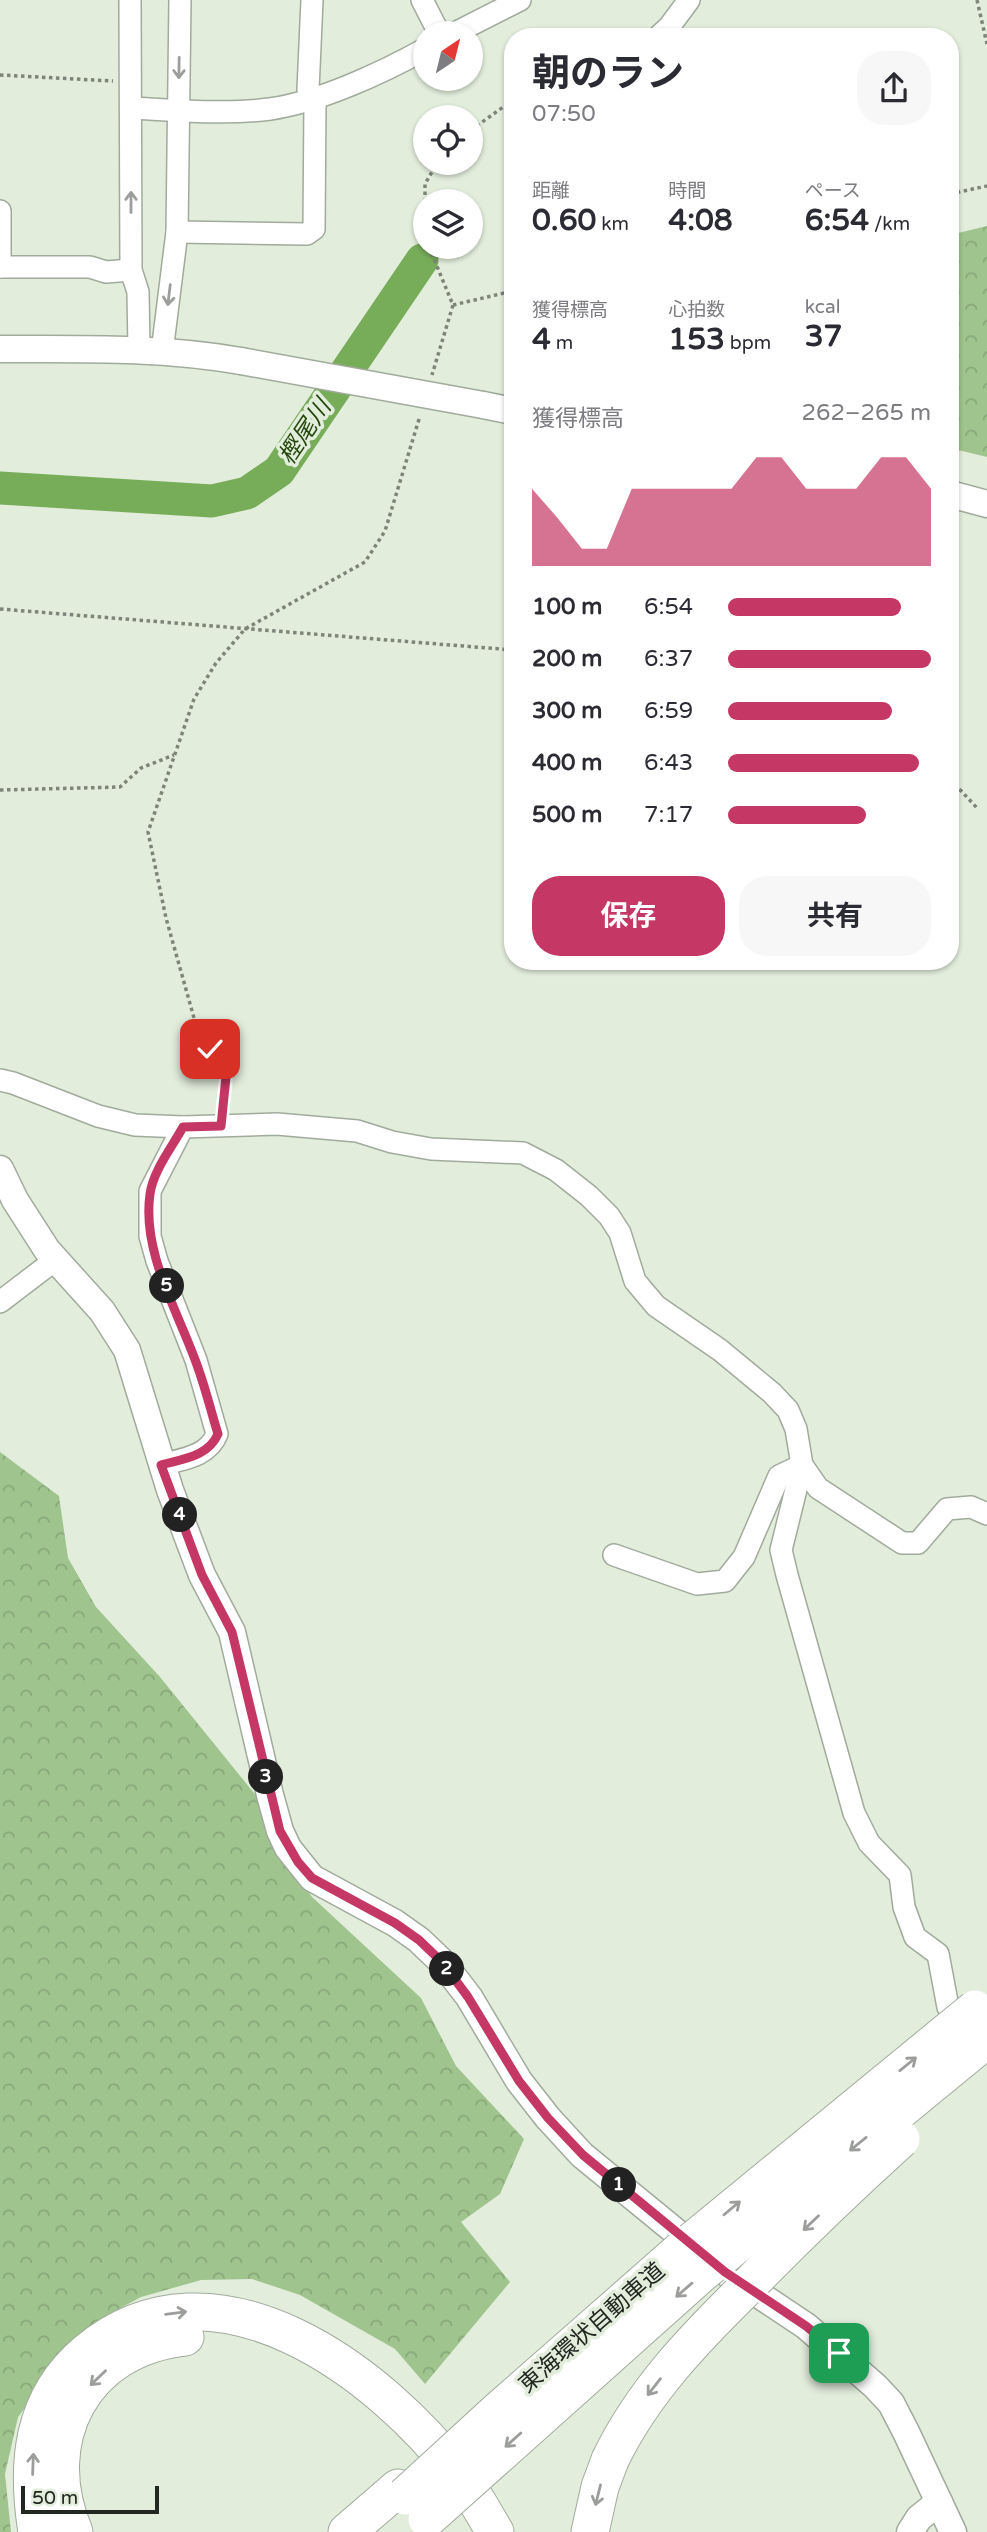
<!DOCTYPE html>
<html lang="ja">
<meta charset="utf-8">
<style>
body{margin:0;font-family:"Varela Round","Noto Sans JP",sans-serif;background:#f7f7f7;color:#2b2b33;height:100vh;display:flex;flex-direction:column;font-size:26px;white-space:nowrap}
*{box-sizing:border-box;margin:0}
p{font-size:23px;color:#7c7c81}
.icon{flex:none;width:38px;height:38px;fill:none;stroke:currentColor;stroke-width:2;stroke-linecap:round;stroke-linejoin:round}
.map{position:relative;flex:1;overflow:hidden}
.panel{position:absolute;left:504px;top:28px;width:455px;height:942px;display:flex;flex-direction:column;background:#fff;border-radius:28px;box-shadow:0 2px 5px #0004}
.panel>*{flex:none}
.needle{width:46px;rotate:35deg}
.tools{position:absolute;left:413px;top:21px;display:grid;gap:14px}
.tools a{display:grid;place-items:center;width:70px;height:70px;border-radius:50%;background:#fff;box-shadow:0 2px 5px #0004;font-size:35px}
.scale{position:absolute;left:21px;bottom:18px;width:138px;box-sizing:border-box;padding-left:7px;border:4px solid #232721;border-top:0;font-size:19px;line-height:24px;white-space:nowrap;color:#232721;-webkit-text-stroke:5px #e2eddc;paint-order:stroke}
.pin{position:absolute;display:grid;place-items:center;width:60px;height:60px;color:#fff;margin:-30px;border-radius:14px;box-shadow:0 4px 10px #0006}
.km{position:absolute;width:35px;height:35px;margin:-18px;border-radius:50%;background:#222;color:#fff;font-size:19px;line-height:35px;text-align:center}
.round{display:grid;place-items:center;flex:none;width:74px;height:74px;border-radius:28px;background:#f7f7f7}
.summary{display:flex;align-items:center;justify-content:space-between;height:119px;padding:0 28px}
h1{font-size:38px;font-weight:700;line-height:52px}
.figures{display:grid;grid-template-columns:repeat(3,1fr);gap:10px;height:119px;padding:7px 28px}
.figures div{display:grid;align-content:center}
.figures b{font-size:30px;font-weight:700}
.figures small{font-size:19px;font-weight:400}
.figures p{font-size:19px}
.chart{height:196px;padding:14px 28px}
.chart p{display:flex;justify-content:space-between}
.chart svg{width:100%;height:126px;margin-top:7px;fill:#c53765;opacity:.7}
.primary-button{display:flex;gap:14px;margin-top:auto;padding:14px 28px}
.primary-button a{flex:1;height:80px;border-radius:28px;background:#c53765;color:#fff;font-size:28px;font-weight:700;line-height:80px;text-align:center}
.primary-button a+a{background:#f7f7f7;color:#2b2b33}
ul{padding:0 28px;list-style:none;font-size:23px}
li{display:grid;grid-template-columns:112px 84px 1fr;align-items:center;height:52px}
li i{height:18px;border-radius:9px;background:#c53765}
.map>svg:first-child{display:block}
.forest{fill:url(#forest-crowns)}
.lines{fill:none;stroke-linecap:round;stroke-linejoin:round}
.river{stroke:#77ac59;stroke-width:33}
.minor-casing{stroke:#a1ab9c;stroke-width:24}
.tertiary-casing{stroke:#a1ab9c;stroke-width:29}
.motorway-casing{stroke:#a1ab9c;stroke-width:39}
.path{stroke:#7d8579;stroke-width:3.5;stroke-dasharray:3.5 3.5;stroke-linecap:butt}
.minor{stroke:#fff;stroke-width:21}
.tertiary{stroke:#fff;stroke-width:26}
.motorway{stroke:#fff;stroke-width:37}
.tertiary-bridge-casing{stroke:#a1ab9c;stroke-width:29;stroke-linecap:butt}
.motorway-bridge-casing{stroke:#a1ab9c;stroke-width:39;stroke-linecap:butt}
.tertiary-bridge{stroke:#fff;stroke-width:26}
.motorway-bridge{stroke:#fff;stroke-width:37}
.oneway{stroke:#9c9e9b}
.route-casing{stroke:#fff;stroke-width:14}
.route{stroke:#c53765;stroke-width:9}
.labels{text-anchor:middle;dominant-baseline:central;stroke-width:7;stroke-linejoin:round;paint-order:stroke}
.street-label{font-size:23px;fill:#232721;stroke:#e2eddc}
.water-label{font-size:24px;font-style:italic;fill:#25480c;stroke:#e2eddc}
</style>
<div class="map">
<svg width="987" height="2532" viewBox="0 0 987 2532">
<defs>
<pattern id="forest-crowns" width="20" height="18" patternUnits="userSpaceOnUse" patternTransform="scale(1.75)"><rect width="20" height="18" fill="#9fc48d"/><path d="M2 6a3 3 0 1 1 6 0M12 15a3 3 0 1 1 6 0" fill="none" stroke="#89a879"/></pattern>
</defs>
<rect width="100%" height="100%" fill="#e2eddc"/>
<!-- forest -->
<g class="forest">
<polygon points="987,226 987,457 950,448 950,235"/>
<polygon points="0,1452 59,1496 68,1558 96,1607 160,1677 258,1798 281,1852 312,1897 421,1998 456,2066 524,2139 500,2194 461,2222 510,2282 425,2384 395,2349 300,2295 252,2279 201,2280 141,2297 95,2322 56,2367 18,2417 5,2474 11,2532 0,2532"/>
</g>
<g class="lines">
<!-- river -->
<polyline class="river" points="0,488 212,501 247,493 279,471 422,260"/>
<defs>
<g id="minor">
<polyline points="130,0 131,270 138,292 139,349"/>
<polyline points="422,0 439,33"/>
<polyline points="455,33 520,0"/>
<polyline points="658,37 669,27 689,0"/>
<path d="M131 108C175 110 226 115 270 109 319 102 382 73 425 49"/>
<polyline points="0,211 0,267"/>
<polyline points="177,232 307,234 314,229 315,99 308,90 312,0"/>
<polyline points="0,267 90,267 106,272 131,270"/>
<polyline points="162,352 177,232 180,0"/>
<polyline points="0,1080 13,1083 98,1116 135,1125 183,1127 277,1124 357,1131 392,1142 431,1149 523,1153 556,1170 589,1196 609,1216 620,1233 635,1281 656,1306 720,1350 772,1393 788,1410 796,1429 802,1465 781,1550 787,1575 854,1813 869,1843 900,1875 904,1907 915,1937 938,1954 948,2007 963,2030"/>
<polyline points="0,1302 55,1260"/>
<path d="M161 1465C182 1459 208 1457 217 1434L196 1360 157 1261 150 1236V1191L183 1127"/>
<polyline points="802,1465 818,1488 902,1543 918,1543 947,1509 971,1507 987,1514"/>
<polyline points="614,1555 697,1584 725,1581 744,1557 779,1476 802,1465"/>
</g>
<g id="tertiary">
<path d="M0 349C81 349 161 347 241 361"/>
<polyline points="483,405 513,411"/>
<polyline points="950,494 987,504"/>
<polyline points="0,1169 15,1200 47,1250 102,1311 127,1350 170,1490 202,1575 232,1632 270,1795 280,1831 288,1848 312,1878 395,1923 419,1940 442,1962 469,1997 519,2081 548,2118 582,2155 725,2272 806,2326 875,2386 891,2403 906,2432 953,2532"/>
<polyline points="910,2532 919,2518 939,2502"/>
</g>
<g id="motorway">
<path d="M37 2532C26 2464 31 2399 87 2352 214 2246 381 2372 461 2478 474 2494 484 2514 495 2532"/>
<path d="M74 2532C35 2440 83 2348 185 2337"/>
<polyline points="347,2532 398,2488"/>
<polyline points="590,2532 600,2487 610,2460"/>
</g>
</defs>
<!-- minor casing -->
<use href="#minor" class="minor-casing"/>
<!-- tertiary casing -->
<use href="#tertiary" class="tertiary-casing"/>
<!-- motorway casing -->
<use href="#motorway" class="motorway-casing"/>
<!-- path -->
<g class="path">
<polyline points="977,0 987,44"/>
<polyline points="0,75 113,81"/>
<polyline points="471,130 513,100"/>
<polyline points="950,194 987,186"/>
<polyline points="425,237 425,184 437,163"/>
<polyline points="429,247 453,305 432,375"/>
<polyline points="453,305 513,291"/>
<polyline points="0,609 513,650"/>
<polyline points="950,779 978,809"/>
<polyline points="0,790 120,787 141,768 174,755"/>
<polyline points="223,1107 227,1077 194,1018 166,918 148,832 194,699 216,663 245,629 365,562 385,531 420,416"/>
</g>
<!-- minor -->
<use href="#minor" class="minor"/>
<!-- tertiary -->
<use href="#tertiary" class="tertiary"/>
<!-- motorway -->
<use href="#motorway" class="motorway"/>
<defs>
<polyline id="tertiary-bridge" points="241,361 483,405"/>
<g id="motorway-bridge">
<path d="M610 2460C643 2391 696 2337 750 2284 799 2234 849 2186 901 2139"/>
<polyline points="405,2496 500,2409 681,2250 975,2009"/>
<polyline points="427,2519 701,2274 987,2039"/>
</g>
</defs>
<!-- tertiary-bridge casing -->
<use href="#tertiary-bridge" class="tertiary-bridge-casing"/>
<!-- motorway-bridge casing -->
<use href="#motorway-bridge" class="motorway-bridge-casing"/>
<!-- tertiary-bridge -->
<use href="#tertiary-bridge" class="tertiary-bridge"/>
<!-- motorway-bridge -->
<use href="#motorway-bridge" class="motorway-bridge"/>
</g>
<!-- one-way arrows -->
<defs><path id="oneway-shaft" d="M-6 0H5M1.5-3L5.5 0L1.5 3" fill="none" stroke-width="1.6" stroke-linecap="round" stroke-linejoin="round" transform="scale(1.75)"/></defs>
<g class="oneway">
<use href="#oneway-shaft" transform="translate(179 68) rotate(91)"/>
<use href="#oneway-shaft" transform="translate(131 202) rotate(-90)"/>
<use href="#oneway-shaft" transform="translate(169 295) rotate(97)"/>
<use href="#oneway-shaft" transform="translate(908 2064) rotate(-39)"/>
<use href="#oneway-shaft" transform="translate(858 2144) rotate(141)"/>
<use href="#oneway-shaft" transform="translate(732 2208) rotate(-40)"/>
<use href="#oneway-shaft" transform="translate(811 2223) rotate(136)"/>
<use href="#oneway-shaft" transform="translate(684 2290) rotate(139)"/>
<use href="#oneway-shaft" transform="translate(176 2313) rotate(-7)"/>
<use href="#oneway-shaft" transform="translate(98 2378) rotate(136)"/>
<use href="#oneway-shaft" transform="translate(654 2387) rotate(128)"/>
<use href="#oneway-shaft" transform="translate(513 2440) rotate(138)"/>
<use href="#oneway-shaft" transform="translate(33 2464) rotate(-88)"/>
<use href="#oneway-shaft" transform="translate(598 2495) rotate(104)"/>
</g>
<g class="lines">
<defs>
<path id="route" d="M210 1049 226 1077 221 1126 183 1127C172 1147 153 1171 150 1194 142 1250 175 1306 194 1357 204 1382 210 1408 218 1434 208 1457 182 1459 161 1465L202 1575 232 1632 280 1831 298 1862 312 1878 395 1923 419 1940 442 1962 468 1997 519 2081 548 2118 583 2155 725 2272 806 2326 839 2353"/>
</defs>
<!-- route casing -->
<use href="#route" class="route-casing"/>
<!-- route -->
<use href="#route" class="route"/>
</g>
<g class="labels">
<!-- street labels -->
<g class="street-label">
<text transform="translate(592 2328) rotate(-41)">東海環状自動車道</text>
</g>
<!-- water labels -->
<g class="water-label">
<text transform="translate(305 432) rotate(-56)">樫尾川</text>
</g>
</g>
</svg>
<div class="tools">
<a><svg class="needle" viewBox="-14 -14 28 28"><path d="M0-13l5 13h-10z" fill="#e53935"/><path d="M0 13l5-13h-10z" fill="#7c7c81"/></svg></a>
<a><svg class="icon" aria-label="locate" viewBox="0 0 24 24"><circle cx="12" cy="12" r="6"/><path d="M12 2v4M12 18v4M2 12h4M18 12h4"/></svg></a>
<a><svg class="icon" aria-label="layers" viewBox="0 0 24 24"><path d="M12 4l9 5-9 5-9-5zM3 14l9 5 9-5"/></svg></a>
</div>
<div class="scale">50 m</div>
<div class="pin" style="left:839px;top:2353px;background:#1e9e55"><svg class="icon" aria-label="arrive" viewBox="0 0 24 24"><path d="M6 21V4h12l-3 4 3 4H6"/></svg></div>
<div class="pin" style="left:210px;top:1049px;background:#d93025"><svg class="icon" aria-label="check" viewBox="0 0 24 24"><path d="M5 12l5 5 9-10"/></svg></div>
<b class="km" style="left:619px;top:2185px">1</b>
<b class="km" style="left:447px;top:1969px">2</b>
<b class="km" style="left:266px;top:1777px">3</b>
<b class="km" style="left:180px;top:1515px">4</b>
<b class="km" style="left:167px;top:1286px">5</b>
<section class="panel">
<div class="summary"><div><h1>朝のラン</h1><p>07:50</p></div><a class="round"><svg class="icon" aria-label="share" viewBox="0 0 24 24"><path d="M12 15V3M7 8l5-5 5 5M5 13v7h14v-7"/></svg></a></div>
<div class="figures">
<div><p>距離</p><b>0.60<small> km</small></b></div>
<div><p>時間</p><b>4:08</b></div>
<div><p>ペース</p><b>6:54<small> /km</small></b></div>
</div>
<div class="figures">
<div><p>獲得標高</p><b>4<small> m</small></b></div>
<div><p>心拍数</p><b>153<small> bpm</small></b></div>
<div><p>kcal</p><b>37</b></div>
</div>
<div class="chart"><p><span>獲得標高</span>262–265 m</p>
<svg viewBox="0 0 160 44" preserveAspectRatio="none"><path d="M0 44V17L10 27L20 38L30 38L40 17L50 17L60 17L70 17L80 17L90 6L100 6L110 17L120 17L130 17L140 6L150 6L160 17V44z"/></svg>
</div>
<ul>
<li><b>100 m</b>6:54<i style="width:85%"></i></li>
<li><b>200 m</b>6:37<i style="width:100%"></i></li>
<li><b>300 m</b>6:59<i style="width:81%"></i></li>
<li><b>400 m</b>6:43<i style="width:94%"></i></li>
<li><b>500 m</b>7:17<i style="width:68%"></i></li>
</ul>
<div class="primary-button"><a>保存</a><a>共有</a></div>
</section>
</div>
